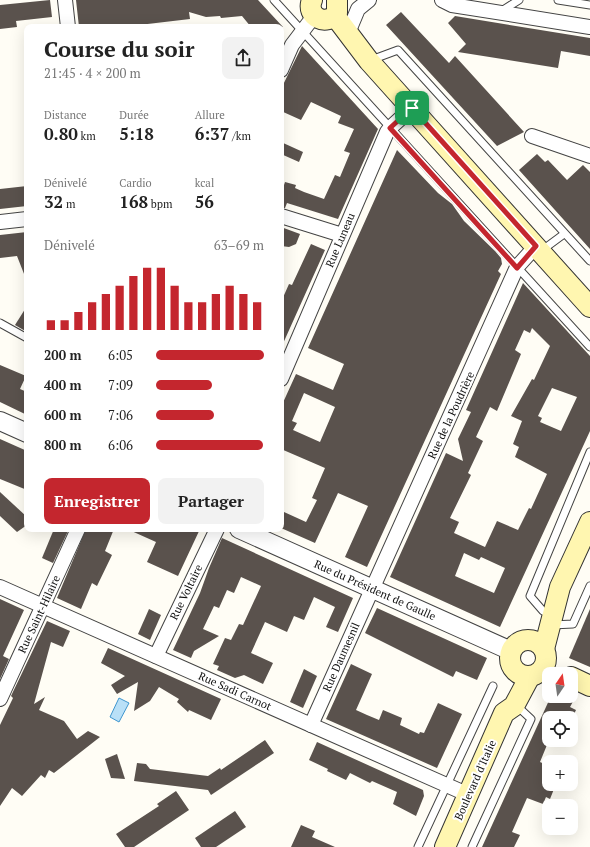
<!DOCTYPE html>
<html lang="fr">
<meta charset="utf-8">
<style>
body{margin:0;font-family:"PT Serif",serif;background:#f2f2f2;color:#222;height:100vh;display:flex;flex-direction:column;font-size:15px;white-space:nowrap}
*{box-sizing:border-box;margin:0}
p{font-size:13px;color:#767676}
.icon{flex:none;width:22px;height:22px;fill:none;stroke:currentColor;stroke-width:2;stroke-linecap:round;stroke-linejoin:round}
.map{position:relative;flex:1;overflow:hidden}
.sheet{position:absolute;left:24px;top:24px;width:260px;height:508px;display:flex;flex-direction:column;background:#fff;border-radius:8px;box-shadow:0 4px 16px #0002}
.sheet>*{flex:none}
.needle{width:26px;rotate:13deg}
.fabs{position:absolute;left:542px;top:667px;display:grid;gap:8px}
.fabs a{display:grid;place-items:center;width:36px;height:36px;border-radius:8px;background:#fff;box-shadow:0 4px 16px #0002;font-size:20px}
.pin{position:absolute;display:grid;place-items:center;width:34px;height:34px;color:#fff;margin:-17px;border-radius:8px;box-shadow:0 2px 6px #0006}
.round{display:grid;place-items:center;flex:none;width:42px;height:42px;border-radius:8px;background:#f2f2f2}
.summary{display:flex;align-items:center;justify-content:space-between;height:68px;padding:0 20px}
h1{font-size:22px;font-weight:800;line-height:30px}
.stats{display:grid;grid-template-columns:repeat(3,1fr);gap:6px;height:68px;padding:4px 20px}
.stats div{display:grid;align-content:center}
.stats b{font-size:17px;font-weight:800}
.stats small{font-size:11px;font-weight:400}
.stats p{font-size:11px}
.chart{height:112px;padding:8px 20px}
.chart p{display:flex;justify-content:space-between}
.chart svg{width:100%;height:72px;margin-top:4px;stroke:#c4262e;stroke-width:6}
.button{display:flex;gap:8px;margin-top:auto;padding:8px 20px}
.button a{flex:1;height:46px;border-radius:8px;background:#c4262e;color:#fff;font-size:16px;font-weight:800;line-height:46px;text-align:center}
.button a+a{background:#f2f2f2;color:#222}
ul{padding:0 20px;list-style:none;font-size:13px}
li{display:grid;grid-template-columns:64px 48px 1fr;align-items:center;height:30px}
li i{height:10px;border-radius:5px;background:#c4262e}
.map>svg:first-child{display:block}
.water{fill:#b9e0f7;stroke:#3f96cf}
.building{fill:#5a524d;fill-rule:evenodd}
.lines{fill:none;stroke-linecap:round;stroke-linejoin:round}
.service-casing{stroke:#444;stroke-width:9}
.minor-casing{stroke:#444;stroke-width:16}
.tertiary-casing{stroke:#444;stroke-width:20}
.secondary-casing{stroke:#333;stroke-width:22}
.service{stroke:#fff;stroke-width:7}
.minor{stroke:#fff;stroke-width:14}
.tertiary{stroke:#fff;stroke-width:18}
.secondary{stroke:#fff6b0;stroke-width:20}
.route-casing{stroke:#fff;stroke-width:8}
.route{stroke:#c4262e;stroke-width:5}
.labels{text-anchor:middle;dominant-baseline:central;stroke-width:4;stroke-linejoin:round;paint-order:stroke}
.street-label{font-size:11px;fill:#111;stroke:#fff}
</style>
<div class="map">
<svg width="590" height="847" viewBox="0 0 590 847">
<rect width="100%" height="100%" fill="#fffdf5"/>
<!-- water -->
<polygon class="water" points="119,698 129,703 119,722 110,717"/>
<!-- building -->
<g class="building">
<polygon points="50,0 52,17 16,21 17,27 0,29 0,5"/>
<polygon points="76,0 258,0 283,27 251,27 242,16 221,18 220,16 206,17 189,12 190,19 122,27 79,27"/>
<polygon points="401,12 449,63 455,56 524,132 497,146 386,25"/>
<polygon points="455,16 590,38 590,56 561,51 558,68 458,52 466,44 448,23"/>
<polygon points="302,46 378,129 338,219 287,203 285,208 281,208 281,187 283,188 285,182 296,185 295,188 304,192 324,199 335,175 340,177 350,153 344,151 354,129 338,123 341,116 311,102 301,120 281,111 281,89"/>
<polygon points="281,142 303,152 299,162 281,154"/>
<path d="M397 150 438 193 452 204 464 221 495 251 501 258 502 264 498 271 501 274 367 567 345 557 368 506 338 493 315 543 281 528V520L284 512 306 522 317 500 312 498 325 468 281 449V407L296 374 333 390 344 364 308 348ZM304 393 335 407 320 442 293 430 297 423 292 421Z"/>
<polygon points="537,154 545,162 548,160 567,180 583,165 590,172 590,249 519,170"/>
<polygon points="27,186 27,206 0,209 0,189"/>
<polygon points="281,227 300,234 296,244 289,247 281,246"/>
<polygon points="27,232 27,279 26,279 17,256 0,258 0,235"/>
<polygon points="311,244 325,250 281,348 281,302 289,284 292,285"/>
<path d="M523 283 590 356V431L500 627 390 577 446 453 463 461 458 439 471 412 466 410ZM532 328 550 346 534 380 532 379 511 416 522 421 513 444 519 447 515 457 547 474 531 509 529 508 518 530 497 521 485 547 454 533 459 522 450 518 471 475 468 473 483 441 476 437 490 407 497 411 521 354 515 350 524 330 530 333ZM552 388 577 397 561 431 540 422 542 418 538 416ZM464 553 479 560 481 557 505 568 494 593 455 576Z"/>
<polygon points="27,306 27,332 15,325"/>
<polygon points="0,365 26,376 20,389 27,392 27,415 0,402"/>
<polygon points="0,439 27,451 27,490 0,479"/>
<polygon points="0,492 27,517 27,525 17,532 0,516"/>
<polygon points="54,529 69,529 53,563 42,558"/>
<polygon points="86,529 114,529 105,551 112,555 97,586 92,583 81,609 57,598"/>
<polygon points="127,529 200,529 178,576 147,562 156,542"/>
<polygon points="222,538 353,598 338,632 326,627 335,607 314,597 304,620 294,616 287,632 265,622 251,653 273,663 263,684 244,675 235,678 217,670 219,666 213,664 225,638 231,640 239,624 243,625 261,586 241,577 234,593 227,590 219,608 214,606 203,629 219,636 194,651 191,658 173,650 200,593 209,568"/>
<polygon points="0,599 24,610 3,656 9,659 0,679"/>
<polygon points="377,608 487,658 477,680 456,671 453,677 365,633"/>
<polygon points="149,609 161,615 150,640 138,634"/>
<polygon points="590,609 590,667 569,658"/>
<polygon points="47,621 70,631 63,647 51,642 34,704 45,697 39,710 64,721 77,739 88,731 100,737 54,773 49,770 45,778 41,775 22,796 12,788 0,806 0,725 13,698 11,696"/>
<polygon points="108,648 221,699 211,720 189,710 188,712 177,702 179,699 159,687 150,701 134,711 138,682 117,694 111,685 125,676 101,663"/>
<polygon points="351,664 372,674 356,710 367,715 379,720 383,710 402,718 400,725 419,734 420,732 424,733 438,703 462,714 437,768 326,719"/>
<polygon points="304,669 317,676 303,708 290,702"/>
<polygon points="551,696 576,696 570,707 576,710 571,720 571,718 549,718 549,740 540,762 549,766 549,784 556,784 550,799 546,797 543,804 527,798 512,832 520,835 514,847 482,847"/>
<polygon points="265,740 274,753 211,795 208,790 134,781 137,763 146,764 150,769 208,776 220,768 221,770"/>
<polygon points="317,742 423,790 424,796 416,816 393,804 397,792 372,781 370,783 350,773 346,780 327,771 328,769 309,760"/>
<polygon points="117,754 125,779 111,778 105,759"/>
<polygon points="176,791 189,810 134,847 125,847 116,834 159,806 157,804"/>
<polygon points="235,811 246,827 216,847 201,847 195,838"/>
<polygon points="301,825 315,831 312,837 335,847 291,847"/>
</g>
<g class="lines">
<defs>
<g id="service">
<polyline points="274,0 590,347"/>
<polyline points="558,0 590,5"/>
<polyline points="500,12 519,0"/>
<polyline points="371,60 398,50 590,261"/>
<polyline points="541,251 564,234"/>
<polyline points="0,323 27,338"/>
<polyline points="543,611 530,596 590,452"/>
<polyline points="552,625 573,624 590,586"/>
<polyline points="418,847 493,686"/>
<polyline points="472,847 531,719 516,705"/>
</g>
<g id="minor">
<polyline points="65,0 68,27"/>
<polyline points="442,0 452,5 590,27"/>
<polyline points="348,33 358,9 369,0"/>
<polyline points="281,70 292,45 314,16"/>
<polyline points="532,136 590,156"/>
<polyline points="281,216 342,235"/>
<polyline points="0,222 27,219"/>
<polyline points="281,379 387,132 390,128 412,108"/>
<polyline points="0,587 469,795"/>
<polyline points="156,656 217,529"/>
<polyline points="0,699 78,529"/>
<polyline points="311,725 517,267 536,246"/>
</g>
<g id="tertiary">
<polyline points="0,421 27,433"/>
<polyline points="239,529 511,651"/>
</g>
<g id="secondary">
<path d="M312 0C305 17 327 27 337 13V0"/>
<polyline points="335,16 369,61 590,307"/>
<circle cx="528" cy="658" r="18"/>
<polyline points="544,649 560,587 590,522"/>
<polyline points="571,677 590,686"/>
<polyline points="445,847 504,713 514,706 530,676"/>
</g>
</defs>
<!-- service casing -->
<use href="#service" class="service-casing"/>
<!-- minor casing -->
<use href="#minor" class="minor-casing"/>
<!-- tertiary casing -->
<use href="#tertiary" class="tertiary-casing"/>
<!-- secondary casing -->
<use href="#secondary" class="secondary-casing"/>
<!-- service -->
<use href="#service" class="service"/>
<!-- minor -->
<use href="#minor" class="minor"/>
<!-- tertiary -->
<use href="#tertiary" class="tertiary"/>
<!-- secondary -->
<use href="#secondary" class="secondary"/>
</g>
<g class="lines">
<defs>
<polygon id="route" points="412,108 536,246 517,268 390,128"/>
</defs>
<!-- route casing -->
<use href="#route" class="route-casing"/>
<!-- route -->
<use href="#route" class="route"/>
</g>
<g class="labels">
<!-- street labels -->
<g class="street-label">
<text transform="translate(340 240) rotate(-67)">Rue Luneau</text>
<text transform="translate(451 415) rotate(-65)">Rue de la Poudrière</text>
<text transform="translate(375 590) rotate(24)">Rue du Président de Gaulle</text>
<text transform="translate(186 592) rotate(-64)">Rue Voltaire</text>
<text transform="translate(39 614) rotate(-65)">Rue Saint-Hilaire</text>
<text transform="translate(341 657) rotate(-66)">Rue Daumesnil</text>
<text transform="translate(235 691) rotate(24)">Rue Sadi Carnot</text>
<text transform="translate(475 780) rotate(-66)">Boulevard d'Italie</text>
</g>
</g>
</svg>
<div class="fabs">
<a><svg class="needle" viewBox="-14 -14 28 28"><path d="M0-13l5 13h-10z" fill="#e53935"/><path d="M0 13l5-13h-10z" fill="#767676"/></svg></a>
<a><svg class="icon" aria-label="locate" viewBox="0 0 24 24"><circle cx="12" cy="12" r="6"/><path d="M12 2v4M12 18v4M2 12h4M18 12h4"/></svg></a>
<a>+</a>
<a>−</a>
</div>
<div class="pin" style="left:412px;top:108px;background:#1e9e55"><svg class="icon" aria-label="arrive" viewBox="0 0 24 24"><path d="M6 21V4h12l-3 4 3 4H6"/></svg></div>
<section class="sheet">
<div class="summary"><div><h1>Course du soir</h1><p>21:45 · 4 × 200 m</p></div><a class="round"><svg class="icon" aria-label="share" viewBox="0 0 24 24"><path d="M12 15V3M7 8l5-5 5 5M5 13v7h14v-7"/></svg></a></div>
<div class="stats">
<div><p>Distance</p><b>0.80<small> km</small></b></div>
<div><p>Durée</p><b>5:18</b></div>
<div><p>Allure</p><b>6:37<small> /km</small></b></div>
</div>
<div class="stats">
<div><p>Dénivelé</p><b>32<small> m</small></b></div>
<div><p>Cardio</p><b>168<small> bpm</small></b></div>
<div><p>kcal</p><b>56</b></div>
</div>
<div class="chart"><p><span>Dénivelé</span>63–69 m</p>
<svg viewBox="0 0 160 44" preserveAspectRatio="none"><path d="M5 44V38M15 44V38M25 44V33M35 44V27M45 44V22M55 44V17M65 44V11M75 44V6M85 44V6M95 44V17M105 44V27M115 44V27M125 44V22M135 44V17M145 44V22M155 44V27"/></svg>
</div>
<ul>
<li><b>200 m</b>6:05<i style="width:100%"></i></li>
<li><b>400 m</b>7:09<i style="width:52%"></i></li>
<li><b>600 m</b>7:06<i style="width:54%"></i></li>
<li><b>800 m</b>6:06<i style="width:99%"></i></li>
</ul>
<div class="button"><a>Enregistrer</a><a>Partager</a></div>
</section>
</div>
